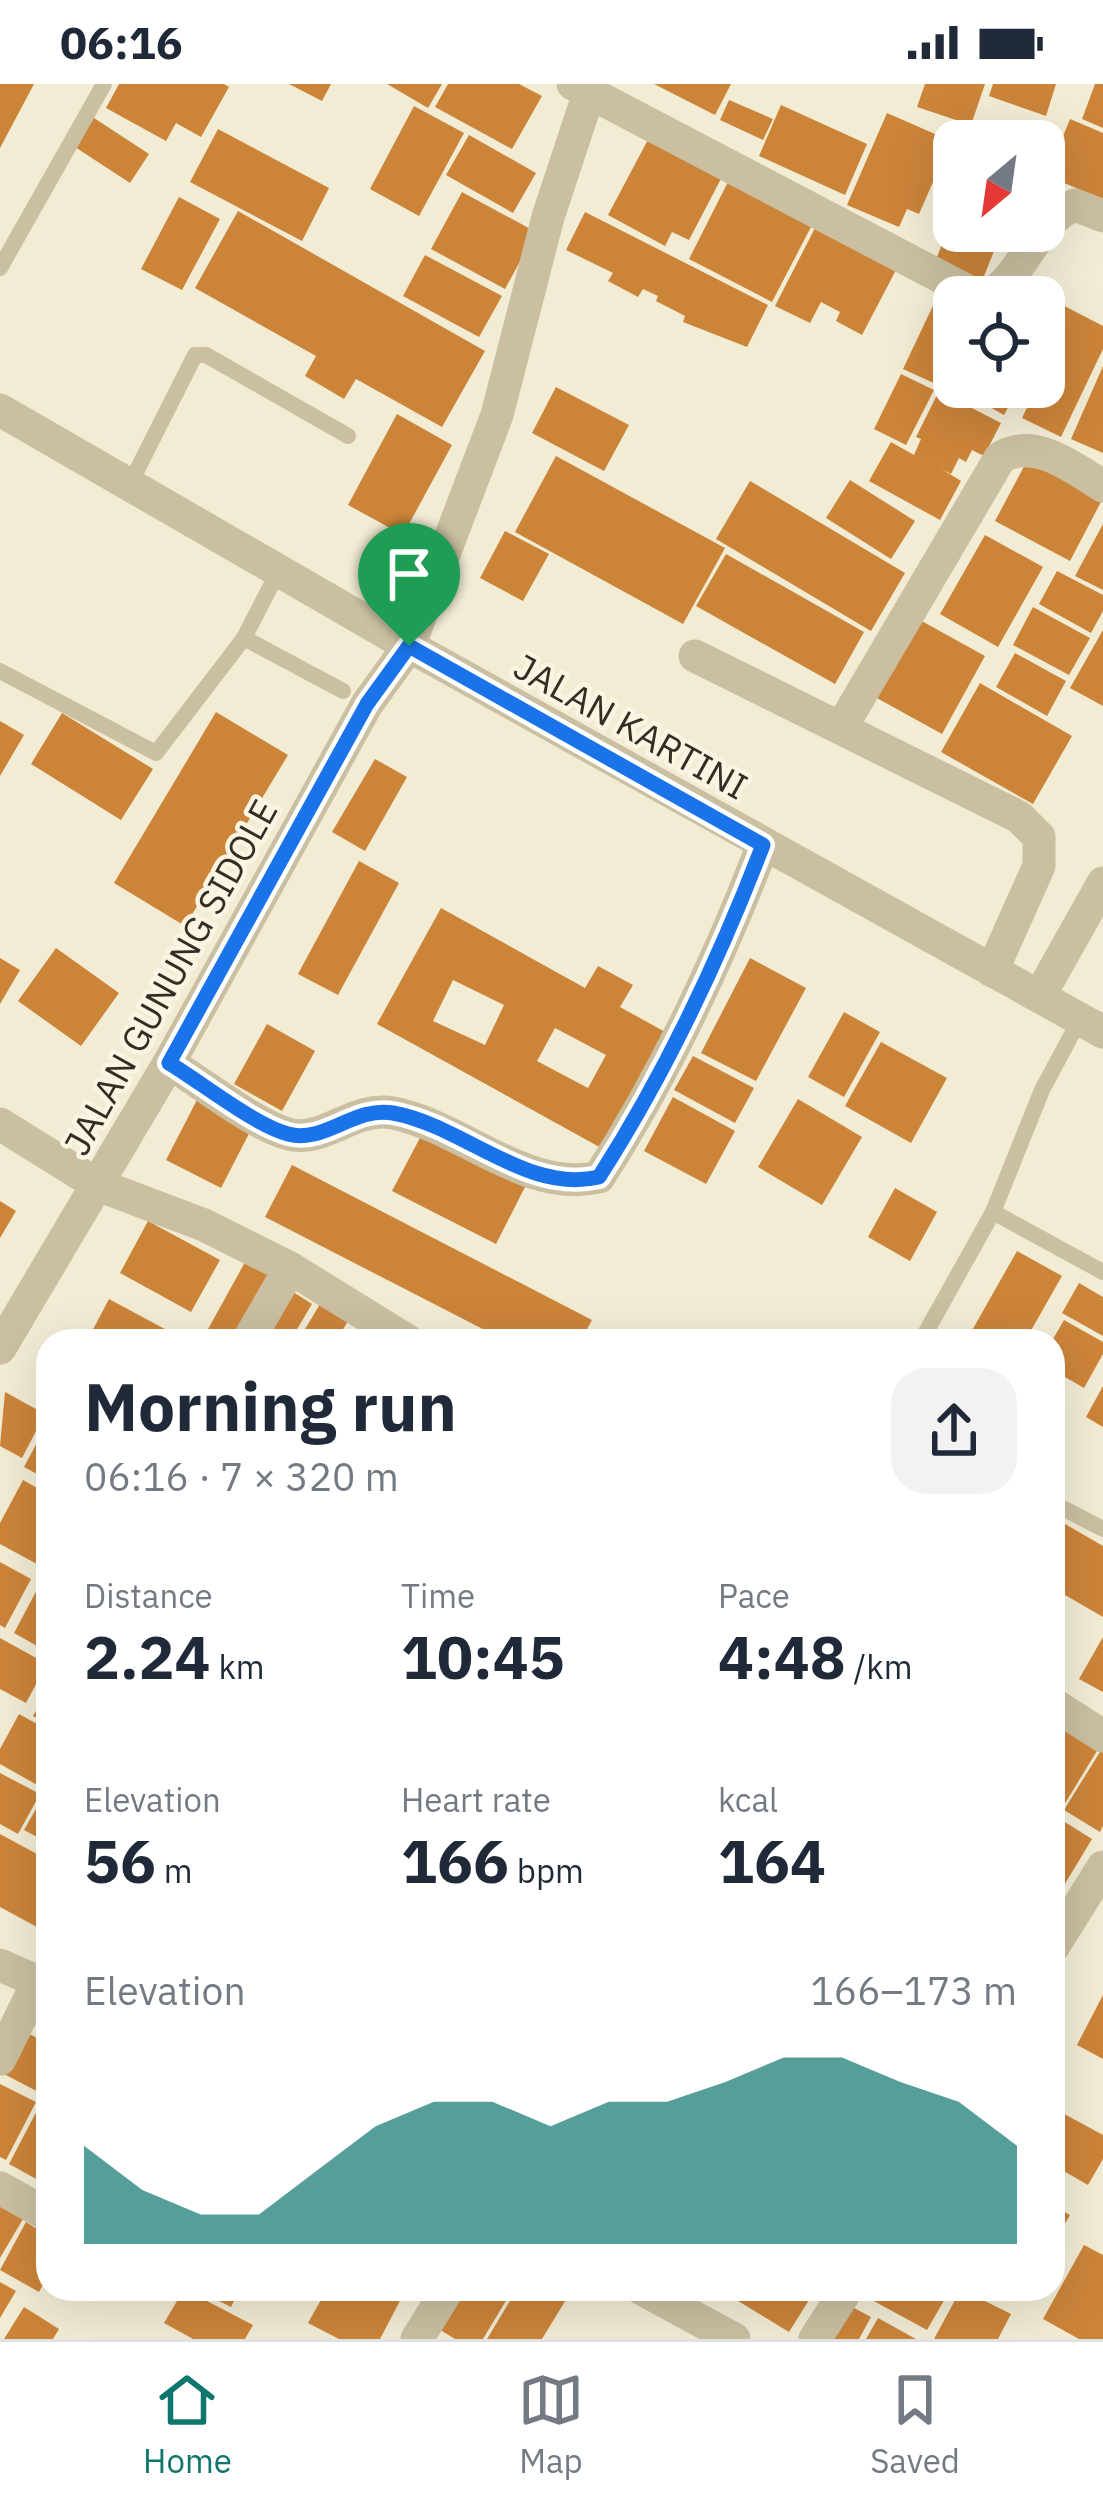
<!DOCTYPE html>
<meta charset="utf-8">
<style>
body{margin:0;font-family:"IBM Plex Sans",sans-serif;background:#f2f2f3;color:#1f2937;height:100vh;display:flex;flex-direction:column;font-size:45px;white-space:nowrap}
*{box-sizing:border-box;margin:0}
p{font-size:39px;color:#747a83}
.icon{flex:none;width:66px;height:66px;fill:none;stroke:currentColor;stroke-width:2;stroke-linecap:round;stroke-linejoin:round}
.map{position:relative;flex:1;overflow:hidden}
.drawer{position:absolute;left:36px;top:1245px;width:1029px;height:972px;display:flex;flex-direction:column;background:#fff;border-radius:36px;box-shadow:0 12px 48px #0002}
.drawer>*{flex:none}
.needle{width:78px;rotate:209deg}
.buttons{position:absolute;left:933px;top:36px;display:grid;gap:24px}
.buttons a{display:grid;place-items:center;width:132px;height:132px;border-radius:24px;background:#fff;box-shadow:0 12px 48px #0002;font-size:60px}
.pin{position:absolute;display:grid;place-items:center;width:102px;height:102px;color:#fff;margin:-123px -51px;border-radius:50% 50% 50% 0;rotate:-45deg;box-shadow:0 0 12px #0007}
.pin .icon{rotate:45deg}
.round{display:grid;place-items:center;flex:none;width:126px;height:126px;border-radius:36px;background:#f2f2f3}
.overview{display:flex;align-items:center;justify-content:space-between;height:204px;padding:0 48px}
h1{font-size:66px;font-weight:800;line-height:90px}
.metrics{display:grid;grid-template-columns:repeat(3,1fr);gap:18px;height:204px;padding:12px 48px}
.metrics div{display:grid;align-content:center}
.metrics b{font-size:60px;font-weight:800}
.metrics small{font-size:33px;font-weight:400}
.metrics p{font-size:33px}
.chart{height:336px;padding:24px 48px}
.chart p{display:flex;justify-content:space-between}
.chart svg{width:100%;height:216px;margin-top:12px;fill:#0f766e;opacity:.7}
.status{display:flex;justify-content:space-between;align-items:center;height:84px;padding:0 60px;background:#fff;direction:ltr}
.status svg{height:33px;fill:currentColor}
.tabs{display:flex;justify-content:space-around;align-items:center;height:168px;border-top:3px solid #e0e1e3;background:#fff;font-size:33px;color:#747a83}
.tabs a{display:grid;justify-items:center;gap:6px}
.tabs .selected{color:#0f766e}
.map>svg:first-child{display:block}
.building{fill:#cc8439;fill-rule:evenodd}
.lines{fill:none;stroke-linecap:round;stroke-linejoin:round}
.lane{stroke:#cabfa1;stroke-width:16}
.street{stroke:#cabfa1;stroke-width:33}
.route-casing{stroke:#fff;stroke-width:24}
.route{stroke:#1a73e8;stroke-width:15}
.labels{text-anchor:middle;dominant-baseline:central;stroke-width:9;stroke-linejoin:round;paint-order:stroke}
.street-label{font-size:36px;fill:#342d24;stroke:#faf5e2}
</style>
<div class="status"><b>06:16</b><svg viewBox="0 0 49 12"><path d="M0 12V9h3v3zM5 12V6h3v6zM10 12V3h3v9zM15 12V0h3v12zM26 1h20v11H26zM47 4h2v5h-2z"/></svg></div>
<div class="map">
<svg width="1103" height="2255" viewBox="0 0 1103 2255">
<rect width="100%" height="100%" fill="#f2ecd5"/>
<!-- building -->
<g class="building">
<polygon points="0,0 34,0 0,64"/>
<polygon points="119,0 224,0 229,3 201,53 176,39 166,57 106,24"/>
<polygon points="289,0 331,0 322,17"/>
<polygon points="387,0 442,0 428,24"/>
<polygon points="448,0 519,0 542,12 512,65 435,23"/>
<polygon points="654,0 731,0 715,31"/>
<polygon points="925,0 985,0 971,41 917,23"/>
<polygon points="993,0 1056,0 1046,32 989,12"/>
<polygon points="1095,0 1103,0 1103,44 1082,35"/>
<polygon points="729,16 773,35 763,56 720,36"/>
<polygon points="781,21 867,60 845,111 759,72"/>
<polygon points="414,22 464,49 419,132 370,105"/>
<polygon points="887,29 951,57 919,130 907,125 899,143 847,121"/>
<polygon points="94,34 149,70 130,99 75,63"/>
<polygon points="1070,35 1103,49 1103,115 1047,92"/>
<polygon points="218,45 329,104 302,157 190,98"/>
<polygon points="469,51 536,89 513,129 446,91"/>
<polygon points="650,52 723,91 689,156 672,148 665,162 608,131"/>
<polygon points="728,98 812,141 772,218 689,175"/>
<polygon points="462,108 536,148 505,205 431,165"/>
<polygon points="179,113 220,135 182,206 141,185"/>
<polygon points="238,127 485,267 442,343 356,295 344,315 305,292 316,272 195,204"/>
<polygon points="585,128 768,221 747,263 683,238 685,232 656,217 658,212 643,205 638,213 608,197 613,189 566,166"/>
<polygon points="954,130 954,147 1002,147 982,197 935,178"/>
<polygon points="815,144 896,186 862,251 836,237 840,228 821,218 810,239 775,222"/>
<polygon points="425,171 502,212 479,253 403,212"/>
<polygon points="1024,201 1103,242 1103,265 1061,353 1022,334 1037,303 1044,303 1044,288 1066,241 1044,279 1044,213 1017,213"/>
<polygon points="939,209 954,216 949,306 903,285"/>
<polygon points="1103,282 1103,369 1071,355"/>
<polygon points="901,290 934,306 906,361 874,345"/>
<polygon points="556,303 629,341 604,387 532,349"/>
<polygon points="966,303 1030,303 1020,321 1012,316 1004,331 963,308"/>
<polygon points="939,307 1001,339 984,372 972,366 966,378 959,374 951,390 940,384 961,397 940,436 869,397 891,358 914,371 921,355 916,353"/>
<polygon points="397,330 452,361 403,451 348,421"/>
<polygon points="556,372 725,464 683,540 515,448"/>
<polygon points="1028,375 1103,414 1070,477 995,437"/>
<polygon points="850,396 915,437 891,475 826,434"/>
<polygon points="750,397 905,489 871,547 716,455"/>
<polygon points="1103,440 1103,506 1075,492"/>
<polygon points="505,447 549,470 523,517 480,494"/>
<polygon points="985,451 1043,483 998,563 940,530"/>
<polygon points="726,470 864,548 835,600 696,522"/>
<polygon points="1057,487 1103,511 1103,527 1091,549 1039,520"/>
<polygon points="1033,523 1090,554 1069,591 1013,561"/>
<polygon points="918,535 985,572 942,650 875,613"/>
<polygon points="1103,546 1103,622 1070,604"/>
<polygon points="1015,569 1066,597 1047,632 996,603"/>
<polygon points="980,599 1072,652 1033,720 941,668"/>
<polygon points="216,628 288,671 185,842 114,799"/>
<polygon points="62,629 153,685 121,736 31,680"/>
<polygon points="0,637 24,651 0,692"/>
<polygon points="375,675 407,693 365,767 332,748"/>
<polygon points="359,777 399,799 338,911 298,890"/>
<path d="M441 824 585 904 598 882 633 901 620 923 667 949 603 1065 377 940ZM453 896 504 921 485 961 433 937ZM555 944 606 971 588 1004 537 977Z"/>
<polygon points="56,864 119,909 81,962 18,917"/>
<polygon points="0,874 20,886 0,920"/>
<polygon points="750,874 806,904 756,997 701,969"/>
<polygon points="844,928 880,948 844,1013 808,993"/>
<polygon points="267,940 315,967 282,1027 234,1000"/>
<polygon points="881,958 947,994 911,1059 845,1022"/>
<polygon points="693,972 754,1004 735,1039 674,1006"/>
<polygon points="200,1010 255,1038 221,1104 166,1076"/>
<polygon points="673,1013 735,1047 706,1100 644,1067"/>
<polygon points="798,1015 862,1053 822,1121 758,1083"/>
<polygon points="422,1050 525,1103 496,1160 392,1107"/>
<polygon points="292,1081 592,1236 581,1257 506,1257 265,1133"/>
<polygon points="895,1104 937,1128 910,1177 868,1153"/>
<polygon points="0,1117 16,1127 0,1154"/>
<polygon points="148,1137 220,1176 191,1228 120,1189"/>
<polygon points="1017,1167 1062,1192 1025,1257 966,1257"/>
<polygon points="249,1171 284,1190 247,1257 226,1257 207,1247"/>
<polygon points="1079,1199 1103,1213 1103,1252 1062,1229"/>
<polygon points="287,1204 312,1220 290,1257 255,1257"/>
<polygon points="109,1215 187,1257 87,1257"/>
<polygon points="320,1220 348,1237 336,1257 298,1257"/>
<polygon points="1064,1236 1103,1258 1103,1270 1084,1304 1053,1286 1053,1255"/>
<polygon points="1103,1302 1103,1343 1086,1333"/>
<polygon points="5,1308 45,1330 22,1374 0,1362"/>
<polygon points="48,1338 48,1396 24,1383"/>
<polygon points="23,1396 48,1410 48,1486 0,1460 0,1439"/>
<polygon points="1053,1433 1103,1462 1103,1533 1053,1504"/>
<polygon points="0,1478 31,1495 5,1544 0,1541"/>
<polygon points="39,1502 48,1507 48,1568 14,1549"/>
<polygon points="1103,1553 1103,1608 1079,1595"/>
<polygon points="0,1554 47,1580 26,1619 0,1605"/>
<polygon points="48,1606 48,1640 33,1632"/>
<polygon points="1053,1626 1103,1657 1053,1739"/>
<polygon points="19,1630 48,1646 46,1706 0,1680 0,1665"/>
<polygon points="1103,1663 1103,1742 1100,1748 1064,1726"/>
<polygon points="0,1689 40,1710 18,1750 0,1740"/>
<polygon points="44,1711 48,1713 48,1759 24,1746"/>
<polygon points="1060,1735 1092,1755 1063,1803 1053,1797 1053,1747"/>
<polygon points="0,1750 48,1776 48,1849 0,1823"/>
<polygon points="1103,1911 1103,1975 1077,1961"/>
<polygon points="24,1947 48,1960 48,2013 2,1989"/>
<polygon points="0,2000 36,2018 6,2076 0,2073"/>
<polygon points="42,2017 48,2020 48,2083 40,2097 9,2080"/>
<polygon points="1057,2026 1103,2051 1103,2075 1088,2101 1053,2081"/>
<polygon points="0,2122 23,2135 0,2174"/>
<polygon points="1053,2122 1070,2131 1053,2161"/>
<polygon points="26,2138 48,2152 48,2192 39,2208 0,2186"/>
<polygon points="1084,2161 1103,2171 1103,2255 1079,2255 1043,2235"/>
<polygon points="0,2198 16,2207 0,2234"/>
<polygon points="184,2205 253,2241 245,2255 193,2255 164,2239"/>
<polygon points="196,2205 240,2205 231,2223"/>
<polygon points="327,2205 392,2205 403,2211 380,2255 339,2255 308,2239"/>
<polygon points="455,2205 513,2205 483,2255 455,2255 432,2241"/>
<polygon points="517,2205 552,2205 567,2214 542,2255 487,2255"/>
<polygon points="727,2205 816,2205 789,2248 725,2209"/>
<polygon points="861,2205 932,2205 946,2213 927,2246 859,2209"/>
<polygon points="961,2205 1011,2230 998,2255 934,2255"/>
<polygon points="843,2218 871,2233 859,2255 823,2255"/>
<polygon points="24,2223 59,2245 53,2255 4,2255"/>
<polygon points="878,2234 916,2255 866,2255"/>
</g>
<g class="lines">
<!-- lane -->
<g class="lane">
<polyline points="0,184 104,0"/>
<polyline points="129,402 195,271 206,271 348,352"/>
<polyline points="244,554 278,488"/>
<polyline points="0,587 156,669 244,554 343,607"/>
<polyline points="993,1128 1103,1188"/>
<polyline points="921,1257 993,1128 1042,1006 1080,935"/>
<polyline points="1053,1419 1103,1445"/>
</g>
<!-- street -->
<g class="street">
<polyline points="573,0 979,213"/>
<path d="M987 213C1025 192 1034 137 1075 121L1103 132"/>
<polyline points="0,326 409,562 1103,948"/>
<polyline points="695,572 1019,733 1039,753 1039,782 992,887"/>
<path d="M841 644 1000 374C1034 352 1073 384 1103 402"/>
<polyline points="1040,911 1103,799"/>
<path d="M169 979C202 999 253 1040 288 1050 324 1060 354 1021 393 1029 464 1043 526 1110 599 1093 667 987 718 878 763 761"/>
<polyline points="0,1040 98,1101 204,1141 290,1184 408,1257"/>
<polyline points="248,1257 290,1184"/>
<polyline points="0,1264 169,979 367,620 409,562 497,331 548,133 592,0"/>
<polyline points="1053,1620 1103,1652"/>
<polyline points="1053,1863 1103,1783"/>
<polyline points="0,1881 48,1902"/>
<polyline points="0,1975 37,1900"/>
<polyline points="0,2104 48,2131"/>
<polyline points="642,2205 734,2255"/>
<polyline points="417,2255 448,2205"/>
<polyline points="815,2255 847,2205"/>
</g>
</g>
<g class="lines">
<defs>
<path id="route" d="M409 562 763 761C718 878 667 987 599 1093 526 1110 464 1042 393 1029 354 1022 325 1060 288 1050 253 1040 202 999 169 979L367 620Z"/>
</defs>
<!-- route casing -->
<use href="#route" class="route-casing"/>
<!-- route -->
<use href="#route" class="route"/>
</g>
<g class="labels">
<!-- street labels -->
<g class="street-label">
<text transform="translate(631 642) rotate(29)">JALAN KARTINI</text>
<text transform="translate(170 893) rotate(-61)">JALAN GUNUNG SIDOLE</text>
</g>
</g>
</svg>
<div class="buttons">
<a><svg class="needle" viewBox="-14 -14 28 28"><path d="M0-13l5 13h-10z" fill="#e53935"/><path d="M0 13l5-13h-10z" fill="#747a83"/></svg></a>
<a><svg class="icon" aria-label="locate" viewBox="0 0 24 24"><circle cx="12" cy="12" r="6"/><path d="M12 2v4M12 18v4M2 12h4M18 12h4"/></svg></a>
</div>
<div class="pin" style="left:409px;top:562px;background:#1e9e55"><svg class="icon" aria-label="arrive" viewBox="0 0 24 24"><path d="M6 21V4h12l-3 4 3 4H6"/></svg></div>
<section class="drawer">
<div class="overview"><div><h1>Morning run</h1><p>06:16 · 7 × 320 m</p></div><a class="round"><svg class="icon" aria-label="share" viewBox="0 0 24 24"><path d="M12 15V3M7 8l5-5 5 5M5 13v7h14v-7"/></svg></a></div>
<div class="metrics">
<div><p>Distance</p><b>2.24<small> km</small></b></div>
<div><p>Time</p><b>10:45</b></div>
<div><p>Pace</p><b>4:48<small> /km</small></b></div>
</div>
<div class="metrics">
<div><p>Elevation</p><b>56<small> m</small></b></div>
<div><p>Heart rate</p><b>166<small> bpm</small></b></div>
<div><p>kcal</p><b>164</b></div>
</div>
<div class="chart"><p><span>Elevation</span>166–173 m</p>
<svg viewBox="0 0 160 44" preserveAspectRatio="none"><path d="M0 44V24L10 33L20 38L30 38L40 29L50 20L60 15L70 15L80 20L90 15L100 15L110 11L120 6L130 6L140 11L150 15L160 24V44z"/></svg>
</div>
</section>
</div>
<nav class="tabs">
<a class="selected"><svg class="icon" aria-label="home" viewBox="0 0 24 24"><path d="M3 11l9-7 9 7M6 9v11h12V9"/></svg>Home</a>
<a><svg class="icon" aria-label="map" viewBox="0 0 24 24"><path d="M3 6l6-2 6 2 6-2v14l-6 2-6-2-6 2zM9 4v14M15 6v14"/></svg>Map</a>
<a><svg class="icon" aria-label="saved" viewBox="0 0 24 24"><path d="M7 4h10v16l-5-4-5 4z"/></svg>Saved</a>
</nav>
